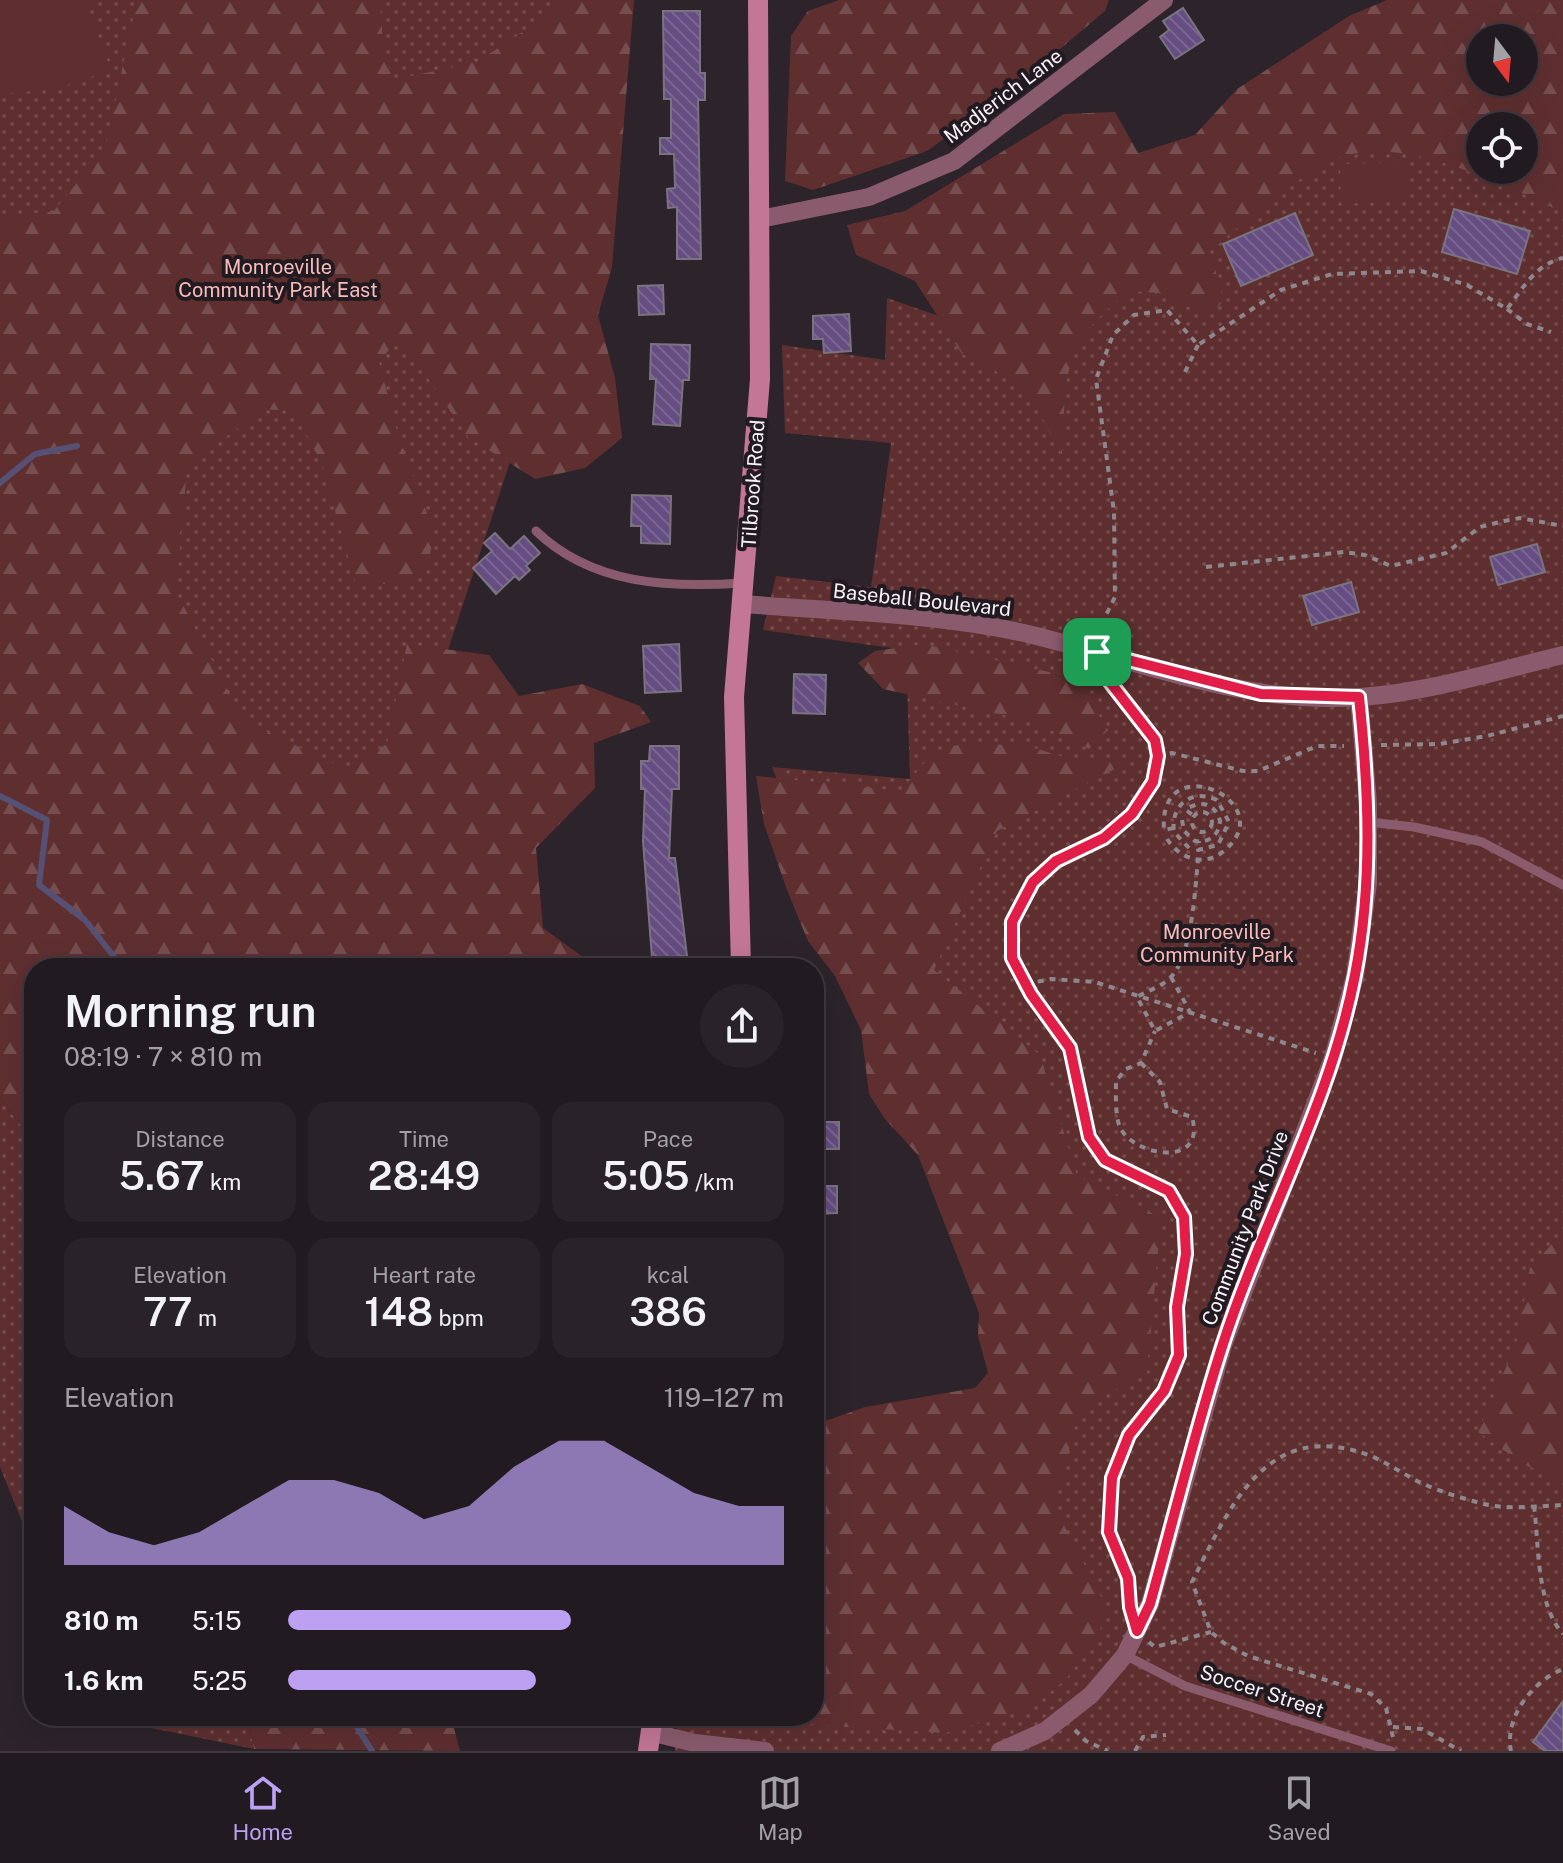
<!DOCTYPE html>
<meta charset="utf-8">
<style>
body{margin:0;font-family:"Public Sans",sans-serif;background:#292329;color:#f1f3f6;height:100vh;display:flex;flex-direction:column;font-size:30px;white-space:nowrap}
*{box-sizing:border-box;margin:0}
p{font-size:26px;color:#a2a1a5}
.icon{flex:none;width:44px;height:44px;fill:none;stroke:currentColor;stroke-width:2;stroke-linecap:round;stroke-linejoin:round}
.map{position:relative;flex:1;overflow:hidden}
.sheet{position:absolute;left:24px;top:958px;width:800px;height:768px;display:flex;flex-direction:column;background:#211a20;border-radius:32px;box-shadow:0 8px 32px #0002,0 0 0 2px #3e383e}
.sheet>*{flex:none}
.needle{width:52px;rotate:164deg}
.controls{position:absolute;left:1466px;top:24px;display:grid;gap:16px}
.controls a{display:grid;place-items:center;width:72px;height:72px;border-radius:50%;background:#211a20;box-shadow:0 8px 32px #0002,0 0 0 2px #3e383e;font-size:40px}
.pin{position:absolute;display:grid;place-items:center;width:68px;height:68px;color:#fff;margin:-34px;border-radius:16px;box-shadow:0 4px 12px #0006}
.round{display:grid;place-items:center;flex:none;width:84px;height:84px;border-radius:42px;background:#292329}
.headline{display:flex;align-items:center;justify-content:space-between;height:136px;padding:0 40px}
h1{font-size:44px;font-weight:600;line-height:60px}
.metrics{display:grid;grid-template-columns:repeat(3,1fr);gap:12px;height:136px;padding:8px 40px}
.metrics div{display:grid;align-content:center;border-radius:20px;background:#292329;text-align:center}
.metrics b{font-size:40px;font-weight:600}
.metrics small{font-size:22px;font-weight:400}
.metrics p{font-size:22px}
.chart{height:224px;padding:16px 40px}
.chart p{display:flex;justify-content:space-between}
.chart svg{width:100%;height:144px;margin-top:8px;fill:#bca0f2;opacity:.7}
ul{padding:0 40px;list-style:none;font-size:26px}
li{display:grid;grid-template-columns:128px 96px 1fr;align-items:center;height:60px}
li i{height:20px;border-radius:10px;background:#bca0f2}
.tab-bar{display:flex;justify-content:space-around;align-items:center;height:112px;border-top:2px solid #3e383e;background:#211a20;font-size:22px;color:#a2a1a5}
.tab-bar a{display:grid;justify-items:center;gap:4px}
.tab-bar .current{color:#bca0f2}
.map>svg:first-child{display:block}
.green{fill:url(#green-dots);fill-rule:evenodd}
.forest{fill:url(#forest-firs);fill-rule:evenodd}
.pitch{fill:#5f2f30}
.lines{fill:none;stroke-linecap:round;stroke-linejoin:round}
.stream{stroke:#565074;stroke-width:6}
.building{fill:url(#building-back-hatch);stroke:#797480;stroke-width:2}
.path{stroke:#8e878e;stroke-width:4;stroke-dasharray:6 6;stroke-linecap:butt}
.lane{stroke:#8a5b6d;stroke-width:9}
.street{stroke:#8a5b6d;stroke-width:18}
.secondary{stroke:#c37795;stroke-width:20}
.route-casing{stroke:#fff;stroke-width:16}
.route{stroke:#e11d48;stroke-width:10}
.labels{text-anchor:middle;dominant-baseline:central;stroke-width:8;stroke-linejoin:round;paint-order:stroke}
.street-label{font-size:20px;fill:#f8f2f8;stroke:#221a21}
.park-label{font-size:20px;fill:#f9bbba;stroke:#221a21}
</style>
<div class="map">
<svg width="1563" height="1751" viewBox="0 0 1563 1751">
<defs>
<pattern id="green-dots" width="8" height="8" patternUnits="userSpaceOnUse" patternTransform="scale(2)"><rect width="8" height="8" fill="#5f2f30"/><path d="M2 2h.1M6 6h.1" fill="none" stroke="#774e4f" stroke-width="1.8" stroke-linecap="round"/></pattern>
<pattern id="forest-firs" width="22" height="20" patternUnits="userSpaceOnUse" patternTransform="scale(2)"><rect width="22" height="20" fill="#5f2f30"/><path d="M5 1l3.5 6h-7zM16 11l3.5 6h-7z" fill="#774e4f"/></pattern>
<pattern id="building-back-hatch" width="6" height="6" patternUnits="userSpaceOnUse" patternTransform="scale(2)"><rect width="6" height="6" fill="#654c81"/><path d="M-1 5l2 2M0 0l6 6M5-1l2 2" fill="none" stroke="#7c6694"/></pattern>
</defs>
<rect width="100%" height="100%" fill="#2c232b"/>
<!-- green -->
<g class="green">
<polygon points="0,0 613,0 615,144 343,968 0,701"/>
<path d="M1480 38V82H1524L1563 130V1751H675L678 1716H814L1017 1378 772 767 910 779 906 650 763 630 776 576 871 587 891 443 785 433 782 345 885 360 887 298 1005 339ZM1480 126H1524V170H1480Z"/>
<polygon points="0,1098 34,1142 34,1551 0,1467"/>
<polygon points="110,1716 247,1716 254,1749 112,1720"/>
</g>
<!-- forest -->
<g class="forest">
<polygon points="137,0 380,0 383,47 393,80 477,62 550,14 554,0 634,0 612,267 598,315 615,378 622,438 585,468 535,479 468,437 423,371 394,344 379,362 398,434 434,533 426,575 400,584 356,584 321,462 294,411 261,409 187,468 176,592 244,721 346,769 387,744 407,644 489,655 519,696 582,684 640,706 651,722 594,743 595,788 536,848 543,928 598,968 34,968 34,1142 0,1098 0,215 53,212 105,149"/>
<polygon points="839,0 1109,0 1105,11 1014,88 927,151 813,190 785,181 791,36 808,11"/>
<path d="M1387 0H1563V212C1505 186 1398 130 1334 160 1291 180 1247 220 1210 251L1224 301 1208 316 1159 293 1130 291C1059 345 1067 372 1062 455L1038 410 1009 378 962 354 915 281 856 255 847 225 905 211 1064 114 1115 112 1138 153 1195 135 1237 89 1349 16ZM1480 38H1524V82H1480ZM1480 126H1524V170H1480Z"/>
<polygon points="923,644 1076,678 1108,730 1089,749 1035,722 883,689 858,663 875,651"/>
<path d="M961 744 1025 745 1067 758 1128 762 997 831 934 970 1040 1055 1077 1175 1161 1218 1147 1373 1080 1409 1054 1506 1105 1604 1099 1637 1067 1678 1032 1708 946 1733 802 1724 745 1716H814V1485C818 1463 814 1447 814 1425L865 1407 975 1388 988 1373 978 1336 979 1313 918 1155 885 1119 869 1094 861 1030 835 976 808 941 787 890 764 824 756 776 901 791 933 752Z"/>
<polygon points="1563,1232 1563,1481 1523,1464 1478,1432 1516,1344 1530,1268"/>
<polygon points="247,1716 451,1716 460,1751 254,1749"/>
</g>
<!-- pitch -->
<g class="pitch">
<polygon points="0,0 85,0 111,70 56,89 0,94"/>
<polygon points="1407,162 1407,201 1341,204 1340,164"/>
</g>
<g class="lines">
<!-- stream -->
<g class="stream">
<polyline points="0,483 35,454 77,446"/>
<polyline points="0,796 47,820 39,885 85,920 123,968"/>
<polyline points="350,1716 372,1751"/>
</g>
</g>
<!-- building -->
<g class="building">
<polygon points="1183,8 1204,40 1175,59 1160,37 1169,30 1163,21"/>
<polygon points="663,11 700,11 700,73 705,73 705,100 698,100 701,259 677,259 677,207 668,208 667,189 675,188 674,154 660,154 660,138 671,138 671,99 664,99"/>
<polygon points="1454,209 1530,231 1517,274 1442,252"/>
<polygon points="1295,213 1313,255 1241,286 1223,244"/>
<polygon points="663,285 664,314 639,315 638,286"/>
<polygon points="849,314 851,351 824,353 823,339 813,339 813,316"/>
<polygon points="651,344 690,345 689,380 683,380 680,426 653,424 656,379 650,379"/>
<polygon points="632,495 671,496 670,544 641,543 641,526 631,526"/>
<polygon points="495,533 510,549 524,536 540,553 526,566 530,570 519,580 515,576 496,594 473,568 492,551 484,543"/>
<polygon points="1537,544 1545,572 1498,585 1490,557"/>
<polygon points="1351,582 1359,612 1312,625 1303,596"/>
<polygon points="679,644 681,691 645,693 643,646"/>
<polygon points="794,674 826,675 825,714 793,713"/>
<polygon points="650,746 679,746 679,789 672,789 669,858 675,858 687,956 652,958 643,841 645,789 641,789 641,761 649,761"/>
<rect x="814" y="1122" width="25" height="27"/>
<polygon points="814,1186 837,1186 837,1213 814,1214"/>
<polygon points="1563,1701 1563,1751 1545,1751 1533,1742"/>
</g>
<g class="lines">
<!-- path -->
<g class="path">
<polyline points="1507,309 1527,324 1551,332"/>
<polyline points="1185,372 1198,345"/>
<polyline points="1206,567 1344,552 1365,555 1391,566 1446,553 1480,527 1504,521 1520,518 1563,526"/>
<path d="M1096 635 1115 597 1114 512 1096 379 1113 335 1134 315 1167 310 1198 345 1281 290 1332 274 1421 271 1467 285 1507 309C1522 289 1536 264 1563 258"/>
<polyline points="1106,675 1155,740 1158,756 1153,782 1132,814 1104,838 1056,861 1033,882 1012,922 1012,958 1031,994 1070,1048 1089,1137 1105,1160 1169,1191 1184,1217 1186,1254 1177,1307 1179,1355 1164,1391 1129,1435 1112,1478 1109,1532 1128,1578 1130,1603"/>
<polyline points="1381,745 1440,744 1487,736 1563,716"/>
<polyline points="1158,756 1172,753 1243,771 1258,771 1317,746 1344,746"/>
<circle cx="1202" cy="822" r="10"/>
<path d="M1182 820 1184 831 1195 841C1210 843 1219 835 1220 821 1215 803 1200 799 1186 810L1194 816"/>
<path d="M1167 839C1180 859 1205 868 1225 850 1282 802 1158 745 1164 830L1174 828"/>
<path d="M1189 848 1174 832C1170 805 1192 788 1217 800L1229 822 1218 845 1198 850 1199 841"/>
<path d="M1171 977 1190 1012 1155 1031 1137 997C1147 991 1163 986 1171 977 1192 955 1195 889 1198 860"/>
<polyline points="1026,984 1051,979 1095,982 1316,1053"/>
<path d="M1141 1063 1160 1082 1167 1109 1192 1117C1207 1170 1130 1156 1119 1125 1115 1111 1116 1095 1116 1081L1126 1069 1141 1063 1155 1031"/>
<path d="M1534 1506C1539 1544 1536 1604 1563 1634"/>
<polyline points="1149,1642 1155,1647 1211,1632"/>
<polyline points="1393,1727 1422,1729 1461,1751"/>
<polyline points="1075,1730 1086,1741 1108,1751"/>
<path d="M1393 1737 1386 1708 1371 1694 1248 1656 1224 1643 1211 1632 1192 1582C1230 1506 1267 1416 1371 1456 1390 1464 1407 1477 1426 1485 1444 1493 1465 1499 1484 1504 1508 1510 1538 1506 1563 1505"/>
<polyline points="1135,1751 1143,1737 1166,1735"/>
<path d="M1511 1751C1504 1717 1533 1681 1563 1669"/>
</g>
<!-- lane -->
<g class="lane">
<path d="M536 531C592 585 669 588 743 583"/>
<polyline points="1368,822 1414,827 1482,842 1563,885"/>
<polyline points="1125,1655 1185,1686 1391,1751"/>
</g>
<!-- street -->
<g class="street">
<polyline points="760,219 869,197 954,161 1164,0"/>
<path d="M744 604C838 612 936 613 1028 634 1137 660 1247 706 1361 697 1429 692 1497 671 1563 655"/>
<polyline points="650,1732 695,1743 765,1751"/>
<polyline points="1000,1751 1045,1731 1091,1695 1125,1655 1150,1604 1223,1345 1333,1058 1355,976 1368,883 1368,803 1359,697"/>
</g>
<!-- secondary -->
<g class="secondary">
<polyline points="741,968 734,697 760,379 758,0"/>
<polyline points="648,1751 653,1716"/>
</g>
</g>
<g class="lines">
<defs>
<path id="route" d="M1097 652 1261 694 1359 697C1369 791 1373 883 1355 975 1330 1105 1262 1222 1222 1347 1195 1431 1174 1518 1150 1604L1137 1631 1130 1607 1128 1578 1109 1532 1112 1478 1129 1435 1164 1391 1179 1355 1177 1307 1186 1254 1184 1217 1169 1191 1105 1160 1089 1137 1070 1048 1031 994 1012 958V922L1033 882 1056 861 1104 838 1132 814 1153 782 1158 756 1155 740 1106 677Z"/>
</defs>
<!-- route casing -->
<use href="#route" class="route-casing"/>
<!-- route -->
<use href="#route" class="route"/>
</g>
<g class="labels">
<!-- street labels -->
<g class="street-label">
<text transform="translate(1003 96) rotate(-37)">Madjerich Lane</text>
<text transform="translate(753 484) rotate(-86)">Tilbrook Road</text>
<text transform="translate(922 600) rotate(6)">Baseball Boulevard</text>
<text transform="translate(1245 1228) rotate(-69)">Community Park Drive</text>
<text transform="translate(1262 1691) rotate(18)">Soccer Street</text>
</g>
<!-- park labels -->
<g class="park-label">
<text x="278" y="267">Monroeville<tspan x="278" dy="23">Community Park East</tspan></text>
<text x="1217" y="932">Monroeville<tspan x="1217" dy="23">Community Park</tspan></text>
</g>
</g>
</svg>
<div class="controls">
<a><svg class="needle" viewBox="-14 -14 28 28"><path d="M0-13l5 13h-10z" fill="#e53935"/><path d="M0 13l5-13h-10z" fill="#a2a1a5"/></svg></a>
<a><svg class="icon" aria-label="locate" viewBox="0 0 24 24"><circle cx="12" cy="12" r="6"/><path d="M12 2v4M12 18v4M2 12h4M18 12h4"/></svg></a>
</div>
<div class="pin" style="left:1097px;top:652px;background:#1e9e55"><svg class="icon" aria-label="arrive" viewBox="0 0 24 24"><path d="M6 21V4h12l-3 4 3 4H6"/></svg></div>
<section class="sheet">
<div class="headline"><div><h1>Morning run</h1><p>08:19 · 7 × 810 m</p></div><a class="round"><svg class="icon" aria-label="share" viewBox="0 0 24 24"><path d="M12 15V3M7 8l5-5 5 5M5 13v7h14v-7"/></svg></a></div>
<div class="metrics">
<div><p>Distance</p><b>5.67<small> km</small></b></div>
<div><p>Time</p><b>28:49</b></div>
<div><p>Pace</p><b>5:05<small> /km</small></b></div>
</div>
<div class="metrics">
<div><p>Elevation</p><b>77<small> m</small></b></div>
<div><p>Heart rate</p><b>148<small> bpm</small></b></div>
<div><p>kcal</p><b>386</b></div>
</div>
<div class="chart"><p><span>Elevation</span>119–127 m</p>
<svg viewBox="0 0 160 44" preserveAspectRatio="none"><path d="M0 44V26L10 34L20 38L30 34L40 26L50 18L60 18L70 22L80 30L90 26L100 14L110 6L120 6L130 14L140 22L150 26L160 26V44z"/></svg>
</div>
<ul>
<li><b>810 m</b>5:15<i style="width:57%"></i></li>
<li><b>1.6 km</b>5:25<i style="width:50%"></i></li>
</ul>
</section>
</div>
<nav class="tab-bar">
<a class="current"><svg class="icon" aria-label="home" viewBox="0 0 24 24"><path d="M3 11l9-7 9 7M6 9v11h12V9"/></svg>Home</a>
<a><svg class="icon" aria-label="map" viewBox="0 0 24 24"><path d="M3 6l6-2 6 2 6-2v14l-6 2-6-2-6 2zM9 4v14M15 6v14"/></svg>Map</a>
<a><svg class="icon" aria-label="saved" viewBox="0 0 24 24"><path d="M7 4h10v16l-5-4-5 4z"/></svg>Saved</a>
</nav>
